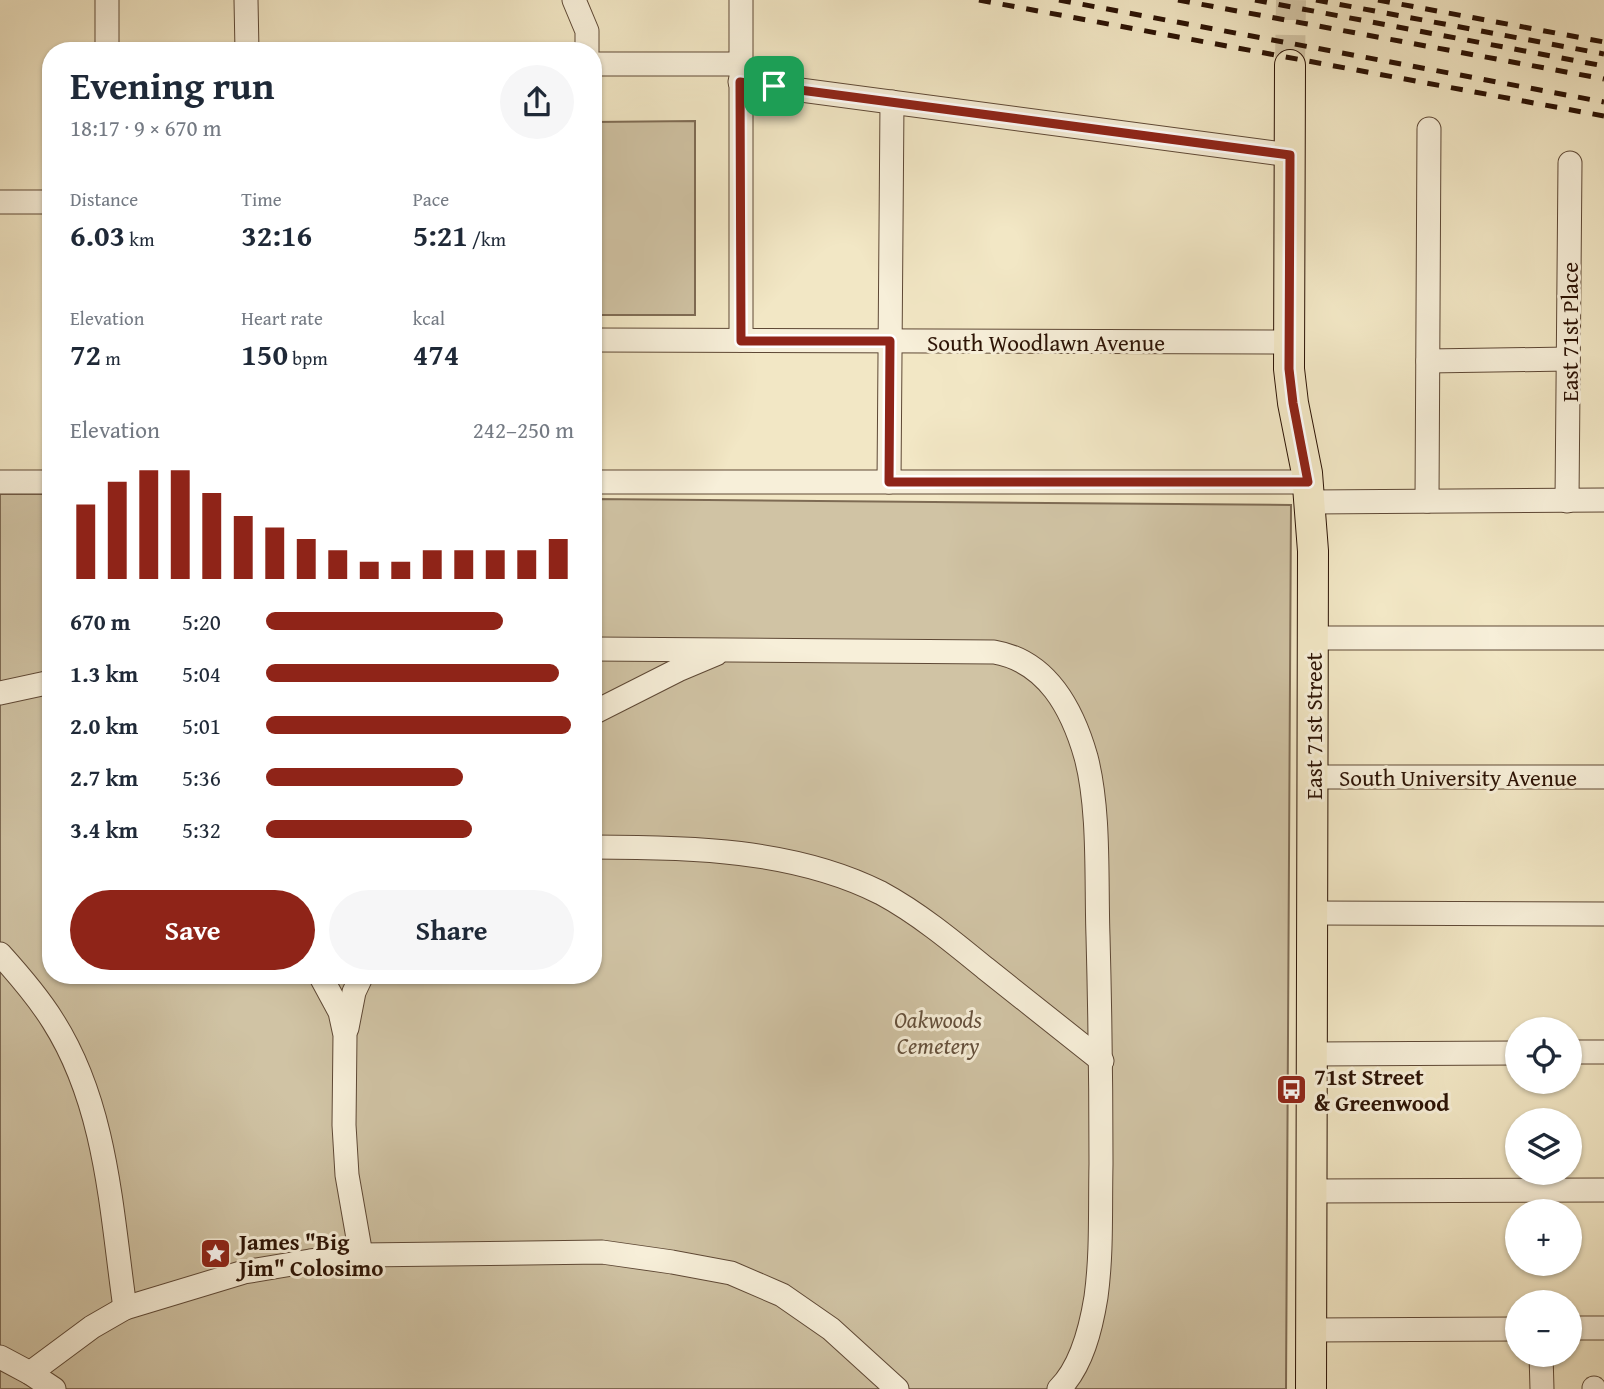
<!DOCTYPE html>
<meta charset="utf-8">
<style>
body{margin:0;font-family:"Gentium Book Plus",serif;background:#f6f6f7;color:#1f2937;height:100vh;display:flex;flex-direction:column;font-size:26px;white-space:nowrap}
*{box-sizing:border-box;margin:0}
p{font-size:23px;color:#747a83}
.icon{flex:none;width:38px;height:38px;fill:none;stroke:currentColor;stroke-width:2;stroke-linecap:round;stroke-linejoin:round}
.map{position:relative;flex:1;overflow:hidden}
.details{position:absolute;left:42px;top:42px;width:560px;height:942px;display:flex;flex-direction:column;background:#fff;border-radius:28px;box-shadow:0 2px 5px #0004}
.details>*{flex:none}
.buttons{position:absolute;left:1505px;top:1017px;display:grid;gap:14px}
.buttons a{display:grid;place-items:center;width:77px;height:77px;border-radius:50%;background:#fff;box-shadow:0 2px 5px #0004;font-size:35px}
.pin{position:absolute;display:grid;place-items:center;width:60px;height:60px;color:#fff;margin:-30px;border-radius:14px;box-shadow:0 4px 10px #0006}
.round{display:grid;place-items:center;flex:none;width:74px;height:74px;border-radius:37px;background:#f6f6f7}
.head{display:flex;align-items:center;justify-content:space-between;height:119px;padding:0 28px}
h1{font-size:38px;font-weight:600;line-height:52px}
.metrics{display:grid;grid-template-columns:repeat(3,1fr);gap:10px;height:119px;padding:7px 28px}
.metrics div{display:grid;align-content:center}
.metrics b{font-size:30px;font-weight:600}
.metrics small{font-size:19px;font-weight:400}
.metrics p{font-size:19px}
.chart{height:196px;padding:14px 28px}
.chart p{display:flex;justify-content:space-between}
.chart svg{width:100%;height:126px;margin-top:7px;stroke:#8f2418;stroke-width:6}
.primary-button{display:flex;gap:14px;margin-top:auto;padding:14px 28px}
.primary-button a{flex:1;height:80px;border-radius:42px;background:#8f2418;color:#fff;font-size:28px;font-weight:600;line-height:80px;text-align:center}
.primary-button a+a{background:#f6f6f7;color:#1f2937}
ul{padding:0 28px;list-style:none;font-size:23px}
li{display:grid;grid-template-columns:112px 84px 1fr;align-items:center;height:52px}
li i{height:18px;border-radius:9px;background:#8f2418}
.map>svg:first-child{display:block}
.green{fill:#d0c3a4;stroke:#7e6b54;stroke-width:2}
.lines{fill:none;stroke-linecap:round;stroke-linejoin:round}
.major-tunnel{stroke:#d4c7a8;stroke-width:30;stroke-dasharray:30 15;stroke-linecap:butt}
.minor-casing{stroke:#5e4835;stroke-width:25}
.major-casing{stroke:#2c1305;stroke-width:32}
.minor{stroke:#f7efd9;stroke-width:23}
.major{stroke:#f2e7c5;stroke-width:30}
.rail{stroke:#2c1305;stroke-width:5;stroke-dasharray:12 12;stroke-linecap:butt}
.route-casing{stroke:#fff;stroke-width:14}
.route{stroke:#8f2418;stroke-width:9}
.labels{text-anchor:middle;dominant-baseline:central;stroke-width:6;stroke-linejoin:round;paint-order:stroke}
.street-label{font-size:23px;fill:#2c1305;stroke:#f7efd9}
.park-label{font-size:23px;font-style:italic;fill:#65513d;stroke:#f7efd9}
.poi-label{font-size:23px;font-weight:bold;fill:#2c1305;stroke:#f7efd9;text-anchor:start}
</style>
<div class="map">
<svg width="1604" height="1389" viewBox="0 0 1604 1389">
<rect width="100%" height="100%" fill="#f2e7c5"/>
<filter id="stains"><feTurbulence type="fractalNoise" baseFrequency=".00286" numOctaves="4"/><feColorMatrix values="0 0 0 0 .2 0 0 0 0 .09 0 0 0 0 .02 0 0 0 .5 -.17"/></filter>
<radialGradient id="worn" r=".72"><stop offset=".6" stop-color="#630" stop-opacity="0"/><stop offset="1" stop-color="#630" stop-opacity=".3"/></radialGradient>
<!-- green -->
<g class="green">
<polygon points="695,121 695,315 593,315 593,122"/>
<polygon points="0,494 51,494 51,975 593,975 593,499 1291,505 1286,1389 0,1389"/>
</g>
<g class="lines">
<!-- major-tunnel -->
<polyline class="major-tunnel" points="1290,65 1291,0"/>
<defs>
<g id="minor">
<polyline points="107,0 107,51"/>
<polyline points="246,0 247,51"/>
<polyline points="574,0 587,31 587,51"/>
<polyline points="741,0 741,340"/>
<polyline points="593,64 740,64"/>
<polyline points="740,82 1290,155"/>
<polyline points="0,202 51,202"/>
<polyline points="593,340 1288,342"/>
<polyline points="1428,361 1568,359"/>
<polyline points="0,482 51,482"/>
<polyline points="593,482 1308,482"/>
<polyline points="889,482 892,102"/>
<polyline points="1427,501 1429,129"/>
<polyline points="1567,501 1570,163"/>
<polyline points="1311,502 1604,500"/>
<polyline points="1313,638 1604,638"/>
<path d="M593 649 994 652C1047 661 1072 708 1086 757 1100 810 1096 881 1098 936 1100 1013 1101 1088 1101 1164 1100 1209 1102 1253 1096 1297 1091 1328 1082 1366 1059 1389"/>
<polyline points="0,693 51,682"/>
<polyline points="593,713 678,670 716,654"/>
<polyline points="1312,777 1604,777"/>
<path d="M593 847C688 847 794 849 881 893 918 913 952 941 985 968 1024 999 1063 1030 1102 1061"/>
<polyline points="1312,913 1604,914"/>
<path d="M0 954C19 975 38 997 53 1021 107 1106 111 1210 125 1308"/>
<polyline points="320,975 340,1012 345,1035 344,1125 347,1175 361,1255"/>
<polyline points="347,1028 354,992 362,975"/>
<polyline points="1570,1052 1604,1052"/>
<polyline points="1312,1054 1517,1053"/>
<polyline points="1312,1191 1604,1190"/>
<polyline points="1570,1328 1604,1328"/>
<polyline points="1311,1330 1517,1329"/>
<polyline points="1541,1354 1542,1389"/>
<polyline points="0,1357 30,1373 54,1389"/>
<polyline points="30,1373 92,1327 125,1308 244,1272 310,1261 361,1255 602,1252 672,1262 731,1273 782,1295 831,1329 897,1389"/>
<polyline points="1594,1388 1594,1389"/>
</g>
<polyline id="major" points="1290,65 1289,369 1293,403 1307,473 1313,551 1311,1389"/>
</defs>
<!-- minor casing -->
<use href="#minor" class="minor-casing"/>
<!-- major casing -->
<use href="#major" class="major-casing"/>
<!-- minor -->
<use href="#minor" class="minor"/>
<!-- major -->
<use href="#major" class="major"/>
<!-- rail -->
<g class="rail">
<polyline points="979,0 1604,116"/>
<polyline points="1059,0 1604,102"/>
<polyline points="1178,0 1604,79"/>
<polyline points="1255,0 1604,66"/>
<polyline points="1316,0 1604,54"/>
<polyline points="1378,0 1604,42"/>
</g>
</g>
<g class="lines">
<defs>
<polygon id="route" points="740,82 1290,155 1289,369 1293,403 1308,482 889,482 890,341 741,341"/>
</defs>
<!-- route casing -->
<use href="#route" class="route-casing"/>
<!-- route -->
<use href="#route" class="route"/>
</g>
<!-- icons -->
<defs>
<symbol id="bus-square" viewBox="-11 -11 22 22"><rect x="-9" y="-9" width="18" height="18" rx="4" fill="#8f2418" stroke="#f7efd9"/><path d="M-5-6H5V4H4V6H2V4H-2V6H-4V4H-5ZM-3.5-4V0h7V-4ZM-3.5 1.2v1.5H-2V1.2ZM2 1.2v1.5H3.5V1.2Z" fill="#fff"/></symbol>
<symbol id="sight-square" viewBox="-11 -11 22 22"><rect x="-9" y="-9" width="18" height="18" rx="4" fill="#8f2418" stroke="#f7efd9"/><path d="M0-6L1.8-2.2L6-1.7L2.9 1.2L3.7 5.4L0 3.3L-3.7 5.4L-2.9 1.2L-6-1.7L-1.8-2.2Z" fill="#fff"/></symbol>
</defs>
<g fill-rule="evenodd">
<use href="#bus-square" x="1274" y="1072" width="35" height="35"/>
<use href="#sight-square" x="198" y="1236" width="35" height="35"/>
</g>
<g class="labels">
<!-- street labels -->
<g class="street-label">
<text transform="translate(1569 332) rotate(-90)">East 71st Place</text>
<text x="1046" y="342">South Woodlawn Avenue</text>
<text transform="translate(1313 726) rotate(-90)">East 71st Street</text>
<text x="1458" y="777">South University Avenue</text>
</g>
<!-- park labels -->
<g class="park-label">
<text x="938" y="1019">Oakwoods<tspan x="938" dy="26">Cemetery</tspan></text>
</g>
<!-- poi labels -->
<g class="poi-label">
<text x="1314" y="1076">71st Street<tspan x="1314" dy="26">&amp; Greenwood</tspan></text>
<text x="239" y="1241">James "Big<tspan x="239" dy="26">Jim" Colosimo</tspan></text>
</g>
</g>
<rect width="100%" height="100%" filter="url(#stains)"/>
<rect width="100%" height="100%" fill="url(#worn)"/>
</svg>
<div class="buttons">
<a><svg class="icon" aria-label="locate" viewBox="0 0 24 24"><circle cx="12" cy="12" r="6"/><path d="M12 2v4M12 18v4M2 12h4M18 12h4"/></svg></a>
<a><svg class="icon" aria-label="layers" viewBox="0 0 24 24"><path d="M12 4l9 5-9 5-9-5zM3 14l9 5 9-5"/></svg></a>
<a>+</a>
<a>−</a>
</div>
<div class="pin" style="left:774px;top:86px;background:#1e9e55"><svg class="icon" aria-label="arrive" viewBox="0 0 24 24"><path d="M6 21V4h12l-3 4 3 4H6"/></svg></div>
<section class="details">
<div class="head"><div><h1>Evening run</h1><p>18:17 · 9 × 670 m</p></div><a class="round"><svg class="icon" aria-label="share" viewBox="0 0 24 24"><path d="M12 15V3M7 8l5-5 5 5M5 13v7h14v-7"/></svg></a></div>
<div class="metrics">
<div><p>Distance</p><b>6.03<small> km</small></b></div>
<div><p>Time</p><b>32:16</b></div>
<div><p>Pace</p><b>5:21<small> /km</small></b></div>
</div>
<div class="metrics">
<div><p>Elevation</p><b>72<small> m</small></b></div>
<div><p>Heart rate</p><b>150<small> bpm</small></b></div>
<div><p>kcal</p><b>474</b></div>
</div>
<div class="chart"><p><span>Elevation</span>242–250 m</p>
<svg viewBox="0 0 160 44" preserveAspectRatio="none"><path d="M5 44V18M15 44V10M25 44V6M35 44V6M45 44V14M55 44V22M65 44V26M75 44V30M85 44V34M95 44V38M105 44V38M115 44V34M125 44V34M135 44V34M145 44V34M155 44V30"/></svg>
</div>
<ul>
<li><b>670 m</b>5:20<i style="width:77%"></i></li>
<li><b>1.3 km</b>5:04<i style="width:95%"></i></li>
<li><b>2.0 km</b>5:01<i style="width:99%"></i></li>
<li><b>2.7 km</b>5:36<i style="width:64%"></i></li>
<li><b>3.4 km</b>5:32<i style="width:67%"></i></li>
</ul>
<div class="primary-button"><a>Save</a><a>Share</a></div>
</section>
</div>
